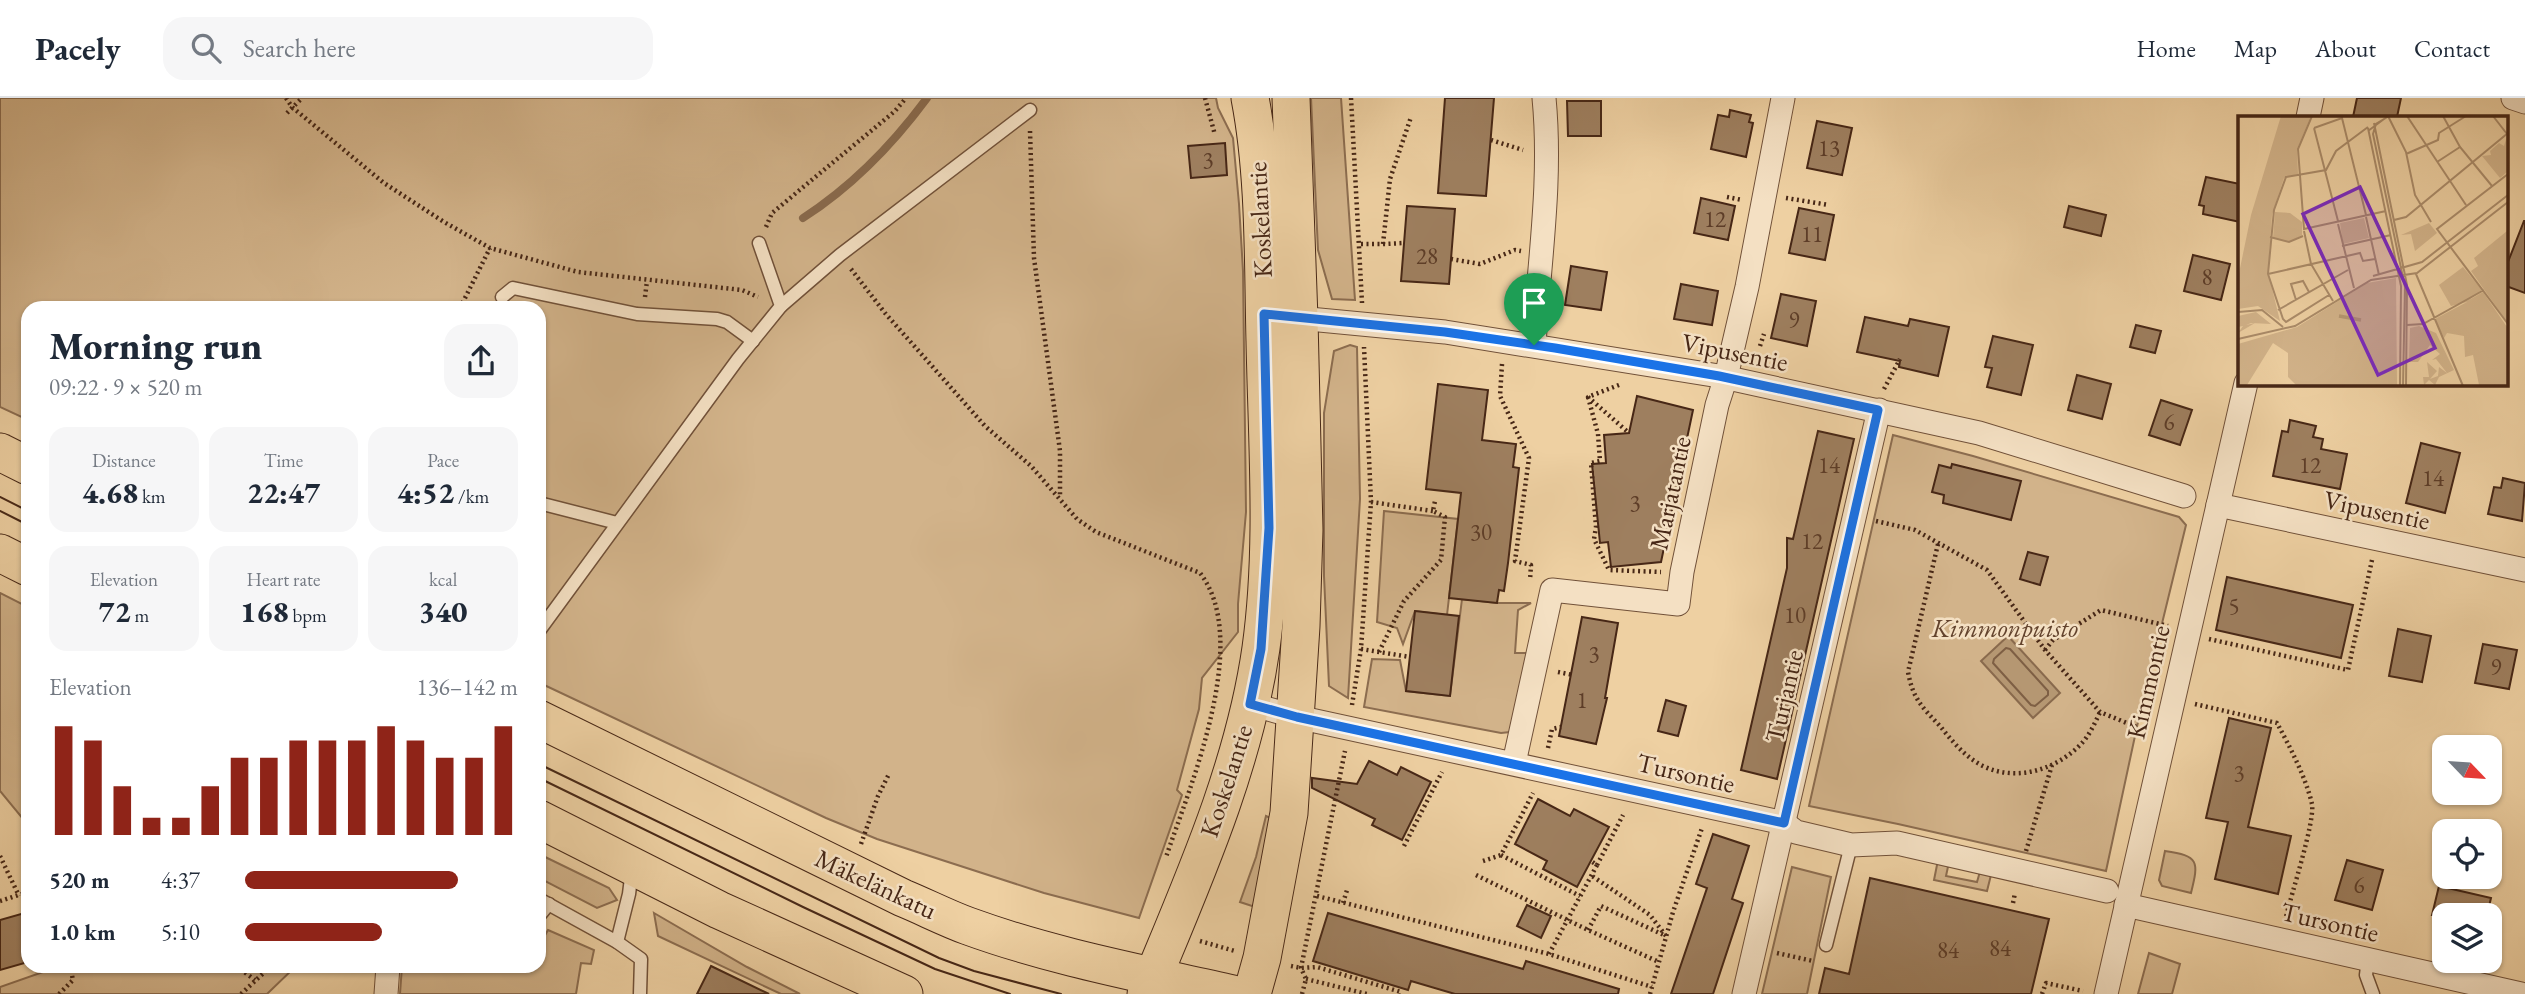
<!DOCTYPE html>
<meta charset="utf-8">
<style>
body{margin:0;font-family:"EB Garamond",serif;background:#f6f6f7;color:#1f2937;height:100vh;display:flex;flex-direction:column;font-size:26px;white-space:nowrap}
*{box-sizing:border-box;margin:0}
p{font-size:23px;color:#747a83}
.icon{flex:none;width:38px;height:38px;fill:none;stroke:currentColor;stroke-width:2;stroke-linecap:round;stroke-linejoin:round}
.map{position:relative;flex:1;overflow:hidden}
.drawer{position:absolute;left:21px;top:203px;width:525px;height:672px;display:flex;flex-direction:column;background:#fff;border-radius:21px;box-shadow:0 2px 5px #0004}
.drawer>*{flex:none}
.needle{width:46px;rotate:115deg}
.buttons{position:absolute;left:2432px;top:637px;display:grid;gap:14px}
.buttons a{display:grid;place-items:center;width:70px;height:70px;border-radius:14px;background:#fff;box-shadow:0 2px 5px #0004;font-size:35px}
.pin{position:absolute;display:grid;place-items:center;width:60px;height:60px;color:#fff;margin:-72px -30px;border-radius:50% 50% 50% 0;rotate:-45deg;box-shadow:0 0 7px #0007}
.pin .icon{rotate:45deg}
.round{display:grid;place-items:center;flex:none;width:74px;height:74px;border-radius:21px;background:#f6f6f7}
.headline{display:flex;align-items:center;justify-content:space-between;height:119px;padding:0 28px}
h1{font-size:38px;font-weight:800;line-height:52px}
.metrics{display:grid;grid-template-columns:repeat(3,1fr);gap:10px;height:119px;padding:7px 28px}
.metrics div{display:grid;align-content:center;border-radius:18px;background:#f6f6f7;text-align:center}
.metrics b{font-size:30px;font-weight:800}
.metrics small{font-size:19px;font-weight:400}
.metrics p{font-size:19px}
.chart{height:196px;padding:14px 28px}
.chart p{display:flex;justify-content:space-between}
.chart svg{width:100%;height:126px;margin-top:7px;stroke:#8f2418;stroke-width:6}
ul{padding:0 28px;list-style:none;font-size:23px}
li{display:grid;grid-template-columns:112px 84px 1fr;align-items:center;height:52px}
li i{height:18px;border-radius:9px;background:#8f2418}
header{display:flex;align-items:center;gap:42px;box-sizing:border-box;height:98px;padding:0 35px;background:#fff;border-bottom:2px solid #e0e1e3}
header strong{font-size:33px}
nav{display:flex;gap:38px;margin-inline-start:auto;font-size:24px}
.search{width:490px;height:63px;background:#f6f6f7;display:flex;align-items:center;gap:18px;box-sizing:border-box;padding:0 24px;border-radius:21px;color:#747a83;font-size:26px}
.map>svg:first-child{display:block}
.green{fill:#d2b38a;stroke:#8c6d50;stroke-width:2}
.water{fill:#b59772;stroke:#896a4d;stroke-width:2}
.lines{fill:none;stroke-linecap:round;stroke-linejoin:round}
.shore{stroke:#7e5f44;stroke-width:2}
.stream{stroke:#896a4d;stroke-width:8}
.building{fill:#9e7f5f;stroke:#472716;stroke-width:2}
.service-casing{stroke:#715139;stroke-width:15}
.minor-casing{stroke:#715139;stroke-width:25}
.primary-casing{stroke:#472716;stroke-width:39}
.path{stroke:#472716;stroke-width:4.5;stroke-dasharray:2 3.5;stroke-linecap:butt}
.service{stroke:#f4e0c3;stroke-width:12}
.minor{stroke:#f4e0c3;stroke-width:23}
.primary{stroke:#eed0a2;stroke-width:37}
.tram{stroke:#472716;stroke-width:2}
.route-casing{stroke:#fff;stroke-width:14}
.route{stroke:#1a73e8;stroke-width:9}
.labels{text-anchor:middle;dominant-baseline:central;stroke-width:5;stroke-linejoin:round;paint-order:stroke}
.number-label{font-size:23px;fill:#5d3d28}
.street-label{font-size:26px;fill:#472716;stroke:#f4e0c3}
.park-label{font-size:26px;font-style:italic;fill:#63432d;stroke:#f4e0c3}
.inset-river{fill:none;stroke:#b59772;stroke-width:3.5}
.inset-road{fill:none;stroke:#ab8c6a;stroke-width:2}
.view{fill:#7b2cbf;fill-opacity:0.15;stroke:#7b2cbf;stroke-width:3.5}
.inset-edge{fill:none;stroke:#472716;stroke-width:3.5}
</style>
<header>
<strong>Pacely</strong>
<div class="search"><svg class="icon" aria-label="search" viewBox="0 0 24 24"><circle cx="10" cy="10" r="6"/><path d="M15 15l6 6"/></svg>Search here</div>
<nav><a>Home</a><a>Map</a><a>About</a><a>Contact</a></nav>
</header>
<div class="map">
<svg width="2525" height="896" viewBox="0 0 2525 896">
<rect width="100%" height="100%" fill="#eed0a2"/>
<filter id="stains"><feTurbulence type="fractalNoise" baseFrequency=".00286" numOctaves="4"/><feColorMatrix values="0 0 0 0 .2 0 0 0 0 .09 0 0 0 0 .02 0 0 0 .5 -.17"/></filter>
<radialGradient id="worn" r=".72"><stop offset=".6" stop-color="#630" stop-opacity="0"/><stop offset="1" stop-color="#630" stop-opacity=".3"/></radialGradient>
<!-- green -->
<g class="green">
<polygon points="0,0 1216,0 1218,10 1233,40 1239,106 1243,173 1246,414 1238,506 1238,534 1202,580 1199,611 1177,692 1182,697 1139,820 1044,795 877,741 826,720 542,586 539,571 539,210 28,210 28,322 0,309"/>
<polygon points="1311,0 1341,0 1355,202 1332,201 1318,152"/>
<polygon points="1350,247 1357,249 1360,401 1348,600 1329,588 1324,478 1324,315 1334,253"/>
<polygon points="1893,337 1973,358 2179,419 2186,427 2138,624 2106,773 1898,726 1809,708"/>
<polygon points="1384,413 1458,421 1447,517 1415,513 1403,546 1397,530 1377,524"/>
<polygon points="0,495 28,509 28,727 0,693"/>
<polygon points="1462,501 1497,505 1531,505 1518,512 1515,555 1527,555 1510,634 1501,635 1364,609 1372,561 1400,562 1406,593 1450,598"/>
<polygon points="1266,718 1273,721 1255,809 1240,804 1256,759"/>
<path d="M2165 753C2199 758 2199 763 2191 795L2162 788 2159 782Z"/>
<polygon points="539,756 609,790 617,802 597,810 539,780"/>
<polygon points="1938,762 1949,764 1946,778 1977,784 1981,770 1992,773 1987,793 1934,782"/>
<polygon points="1792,769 1831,779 1807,896 1762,896"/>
<polygon points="654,815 747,869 800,896 781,896 658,838"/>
<polygon points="548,832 594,852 591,866 581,865 576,896 400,896 402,868 539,868 539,848"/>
<polygon points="2149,855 2180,866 2172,896 2138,896"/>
<polygon points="60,868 296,868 267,896 0,896 0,889"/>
</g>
<!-- water -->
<polygon class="water" points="2008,538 2060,595 2033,620 1981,563"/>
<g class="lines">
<!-- shore -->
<polygon class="shore" points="2006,550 2010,551 2048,593 2048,597 2035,608 2031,607 1993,565 1994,561"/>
<!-- stream -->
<path class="stream" d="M803 120C851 89 893 46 927 0"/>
</g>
<!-- building -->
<g class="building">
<polygon points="1445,0 1494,0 1486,98 1438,95"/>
<polygon points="2357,0 2401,0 2397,19 2353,19"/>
<polygon points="1567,3 1601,3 1601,38 1568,38"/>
<polygon points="1730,12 1751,17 1749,24 1753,25 1746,59 1711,51 1718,17 1729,19"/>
<polygon points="1817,23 1852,30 1842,77 1807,70"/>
<polygon points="1225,45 1227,77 1191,80 1188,48"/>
<polygon points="2206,79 2240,86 2240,124 2203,116 2204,108 2199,107"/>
<polygon points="1701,100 1735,108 1728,142 1694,135"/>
<polygon points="1407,108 1455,111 1449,186 1401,183"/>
<polygon points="2069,108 2106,117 2101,138 2064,129"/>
<polygon points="1799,110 1834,117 1825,162 1789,155"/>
<polygon points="2524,123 2525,123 2525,195 2506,188 2506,169"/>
<polygon points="2193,157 2230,166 2221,202 2184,193"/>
<polygon points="1571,168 1607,174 1601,212 1565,207"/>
<polygon points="1681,186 1718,193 1712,227 1674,221"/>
<polygon points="1781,196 1816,203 1807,248 1771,240"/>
<polygon points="1865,219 1908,228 1910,221 1949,229 1938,278 1899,269 1900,263 1857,254"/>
<polygon points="2136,227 2161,233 2155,255 2130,249"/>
<polygon points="1993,238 2033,247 2021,297 1987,289 1992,270 1985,269"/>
<polygon points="2077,277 2111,286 2102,321 2068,312"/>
<polygon points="1438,286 1488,292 1482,342 1516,346 1513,369 1519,370 1508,465 1504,493 1499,492 1497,505 1449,500 1461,395 1426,391"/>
<polygon points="1637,298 1693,312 1661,464 1611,469 1608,444 1600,445 1592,366 1606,365 1604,337 1629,335"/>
<polygon points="2161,302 2192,312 2180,347 2149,337"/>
<polygon points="2290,322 2316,328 2313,339 2323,341 2321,351 2347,356 2340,391 2273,378 2282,333 2288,334"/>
<polygon points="1818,333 1854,341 1777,681 1741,672 1787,470 1787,440 1793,441"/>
<polygon points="2421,345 2460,355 2445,415 2406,405"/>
<polygon points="1952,366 2021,383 2011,422 1943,405 1944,397 1932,394 1939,367 1951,370"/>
<polygon points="2503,380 2525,385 2522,423 2488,416 2494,389 2501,390"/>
<polygon points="2028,454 2048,459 2040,487 2020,481"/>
<polygon points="2227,479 2353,507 2341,560 2216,532"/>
<polygon points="1415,513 1459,518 1450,598 1406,593"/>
<polygon points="1582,519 1618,525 1605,600 1607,600 1596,646 1559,638"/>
<polygon points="2398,531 2431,538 2422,584 2389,578"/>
<polygon points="2483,546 2517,552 2509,591 2475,585"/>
<polygon points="1666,602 1686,608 1678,638 1658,633"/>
<polygon points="2229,620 2271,630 2248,729 2291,738 2278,796 2215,781 2228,724 2206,720"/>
<polygon points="1369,663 1397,677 1401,669 1431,684 1402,742 1372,727 1375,721 1312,690 1312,680 1357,686"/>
<polygon points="1538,701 1570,718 1574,711 1609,729 1577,789 1543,771 1547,763 1515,746"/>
<polygon points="1713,736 1749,748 1732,801 1743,805 1713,896 1671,896 1707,790 1696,786"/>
<polygon points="2347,762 2383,772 2372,812 2335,802"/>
<polygon points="1870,780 2049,821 2031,896 1819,896 1825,870 1849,876"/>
<polygon points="2439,788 2491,800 2487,817 2432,817"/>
<polygon points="1527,807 1551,818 1541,840 1517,828"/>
<polygon points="28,814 28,864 0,872 0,822"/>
<polygon points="1328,815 1523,871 1526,863 1619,891 1618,896 1455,896 1411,883 1408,892 1313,863"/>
<polygon points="711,868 769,896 697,896"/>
</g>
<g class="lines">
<defs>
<g id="service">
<polyline points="502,199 513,190 637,216 717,221 727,224 753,243"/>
<polyline points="781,208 840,157 1030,12"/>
<polyline points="539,405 617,425"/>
<polyline points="539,533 738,261 781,208 759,145"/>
<polyline points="539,801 617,844 641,861 640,896"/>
<polyline points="539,818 549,806"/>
<polyline points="617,844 629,796 632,772"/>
<polyline points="1826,847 1851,747"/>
<polyline points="2368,861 2366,877 2373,896"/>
</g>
<g id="minor">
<polyline points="2513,0 2525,4"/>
<polyline points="2308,19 2312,0"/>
<polyline points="1288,219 1445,234 1719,278 1979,335 2184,398"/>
<path d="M1534 247C1539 164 1552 83 1544 0"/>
<polyline points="2218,407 2525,472"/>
<polyline points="1250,606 1297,619 1784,725 1796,734 1851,747 1897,745 2107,793"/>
<polyline points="1514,665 1552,492 1678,506 1682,474 1717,307 1726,279 1747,189 1783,0"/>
<polyline points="2126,807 2521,896"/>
<polyline points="386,896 388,868"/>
<polyline points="1744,896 1879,312"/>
<polyline points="2106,896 2246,285"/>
</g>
<g id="primary">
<polyline points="0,354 28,368"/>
<polyline points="0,455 28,469"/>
<path d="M539 621 903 800C925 809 946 820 968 828 1053 859 1145 876 1233 896"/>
<polyline points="539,721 719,812 904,896"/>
<path d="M1146 896C1192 785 1244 670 1261 550 1275 449 1267 345 1265 243 1263 164 1265 78 1250 0"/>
<polyline points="1252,896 1262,860 1289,715 1301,528 1304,432 1299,221 1291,0"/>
</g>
</defs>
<!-- service casing -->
<use href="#service" class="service-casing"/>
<!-- minor casing -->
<use href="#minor" class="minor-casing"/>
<!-- primary casing -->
<use href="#primary" class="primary-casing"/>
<!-- path -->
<g class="path">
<polyline points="286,0 292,9 384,85 444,124 490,150 578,174 742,192 758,199"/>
<polyline points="1205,0 1215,37"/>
<polyline points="1351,0 1362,205"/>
<polyline points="287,15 302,0"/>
<polyline points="2506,32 2511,34"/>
<polyline points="1030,33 1034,160 1060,353 1060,399"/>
<polyline points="1491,42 1523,52"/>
<polyline points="1727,99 1742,102"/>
<polyline points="1786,100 1829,107"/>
<polyline points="766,129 772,115 895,13 906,0"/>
<polyline points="1361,146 1383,146 1390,81 1411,19"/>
<polyline points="1383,146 1404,145"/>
<polyline points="1451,161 1480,166 1515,152 1521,153"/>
<path d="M851 171 885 215 985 328 1031 368 1077 421 1096 434 1200 475C1252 542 1191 686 1166 759"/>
<polyline points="645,199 647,183"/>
<polyline points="460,210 490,150"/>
<polyline points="1760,248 1764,236"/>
<polyline points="1502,266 1500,298 1529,360 1515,463 1531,467 1530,482"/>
<polyline points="1619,287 1588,299 1629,335"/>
<polyline points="1884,291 1900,261"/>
<polyline points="1588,299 1598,336 1600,363 1591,365 1596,429 1594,441 1609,472 1661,474"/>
<polyline points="1371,404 1433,413"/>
<polyline points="1876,423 1915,432 1987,472 2045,552 2100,614 2144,632"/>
<path d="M1938 446 1908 574C1913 601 1922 609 1940 628 1952 643 1965 659 1983 668 2016 684 2056 672 2081 646 2089 638 2095 625 2100 614"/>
<polyline points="2209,541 2348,572 2372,462"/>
<polyline points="1361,551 1410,559"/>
<polyline points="2045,552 2053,542 2101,512 2168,528"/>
<polyline points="1379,554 1404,503 1441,462 1445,419 1433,413 1435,403"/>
<polyline points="1558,574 1573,577"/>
<path d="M2195 606 2277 625C2290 649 2306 680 2312 706 2315 724 2291 797 2286 819"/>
<polyline points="1352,607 1361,551 1371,404 1364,249"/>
<polyline points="1548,650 1552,631 1561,629"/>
<polyline points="861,746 878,698 889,676"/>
<polyline points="1404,748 1442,674"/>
<polyline points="2026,753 2052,667"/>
<polyline points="1501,757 1580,798"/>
<polyline points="0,758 19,798"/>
<polyline points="1483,763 1501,757 1533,695"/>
<polyline points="1597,767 1623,717"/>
<polyline points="1476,777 1588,832 1659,864"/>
<polyline points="1317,798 1549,856 1652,889"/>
<polyline points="0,803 28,794"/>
<polyline points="1343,805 1347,792"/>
<polyline points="2013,805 2015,795"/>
<polyline points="1588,832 1601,808 1666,838 1650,817 1592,778"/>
<polyline points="1200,843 1235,853"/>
<polyline points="1777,855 1813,863"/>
<polyline points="1549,856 1597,767 1591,763"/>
<polyline points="236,868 255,882"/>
<polyline points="1291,868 1301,870 1317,869 1401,894 1400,896"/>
<polyline points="1306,881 1367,896"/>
<polyline points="59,896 73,882 70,868"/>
<polyline points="241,896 271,868"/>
<polyline points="1302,896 1306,881 1301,870 1345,653"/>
<polyline points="1650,896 1673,814 1702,730"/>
<polyline points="2042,896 2046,885 2083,893"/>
</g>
<!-- service -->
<use href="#service" class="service"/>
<!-- minor -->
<use href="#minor" class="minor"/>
<!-- primary -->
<use href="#primary" class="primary"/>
<!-- tram -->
<g class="tram">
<polyline points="0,399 28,413"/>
<polyline points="0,413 28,427"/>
<polyline points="539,666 939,860 974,873 1061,896"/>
<polyline points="539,680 803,809 935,871 1010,896"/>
</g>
</g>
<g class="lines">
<defs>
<polygon id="route" points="1264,216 1445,234 1555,250 1719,278 1878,312 1784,725 1297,619 1250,606 1261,551 1269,430"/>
</defs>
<!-- route casing -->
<use href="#route" class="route-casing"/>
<!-- route -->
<use href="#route" class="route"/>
</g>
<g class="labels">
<!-- number labels -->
<g class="number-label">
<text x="1829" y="50">13</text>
<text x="1208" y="62">3</text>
<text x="1715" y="121">12</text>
<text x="1812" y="136">11</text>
<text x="1427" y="158">28</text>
<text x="2207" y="179">8</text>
<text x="1794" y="222">9</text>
<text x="2169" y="324">6</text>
<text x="1829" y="367">14</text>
<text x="2310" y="367">12</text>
<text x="2433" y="380">14</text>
<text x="1635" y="405">3</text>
<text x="1481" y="434">30</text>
<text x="1812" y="443">12</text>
<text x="2234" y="508">5</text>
<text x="1795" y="517">10</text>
<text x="1594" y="556">3</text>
<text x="2496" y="569">9</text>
<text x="1582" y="602">1</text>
<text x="2239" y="675">3</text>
<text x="2359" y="787">6</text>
<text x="2000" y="850">84</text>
<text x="1948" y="852">84</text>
</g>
<!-- street labels -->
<g class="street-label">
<text transform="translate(1260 122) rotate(-93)">Koskelantie</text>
<text transform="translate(1735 254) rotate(11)">Vipusentie</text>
<text transform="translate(1670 395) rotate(-78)">Marjatantie</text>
<text transform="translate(2377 412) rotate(12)">Vipusentie</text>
<text transform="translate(2148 584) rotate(-77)">Kimmontie</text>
<text transform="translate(1784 598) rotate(-77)">Turjantie</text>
<text transform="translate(1686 675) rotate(13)">Tursontie</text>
<text transform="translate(1226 683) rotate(-72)">Koskelantie</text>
<text transform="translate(876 786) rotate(25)">Mäkelänkatu</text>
<text transform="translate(2330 824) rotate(13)">Tursontie</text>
</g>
<!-- park labels -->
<g class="park-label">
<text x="2005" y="530">Kimmonpuisto</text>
</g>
</g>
<!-- overview -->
<g transform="translate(2238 18)">
<rect width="270" height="270" fill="#eed0a2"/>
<path d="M43 0H73L59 33 60 58 46 62 34 99 30 156 42 205 20 190 0 193V162L13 99ZM269 20V56L262 62 244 40 253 39 252 35 261 27 266 30ZM37 96 52 97 64 106V119L51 126 35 122ZM126 102 131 122 105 128 102 107ZM191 107 199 117 177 135 173 118 163 119ZM269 115V206L233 155 240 150 236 142ZM225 151 244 174 231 184 245 176 269 211V269H241L235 239 227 241 226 220 209 217 206 222 197 203 229 186 213 190 201 169ZM158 162 159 269H58L50 261V237L35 227 9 269 0 270V228L59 211 129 167ZM18 196 33 208 13 207 8 209 17 207 0 217 5 210 0 211V200ZM181 210 198 217 216 254 201 261 197 269 191 264 186 269 185 261H191L189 246 199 255 192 263 200 260 201 251 209 257 198 243 194 244 202 238 192 229 180 246H171L172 212Z" fill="#d2b38a"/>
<path class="inset-river" d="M101 200 123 204"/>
<path class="inset-road" d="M74 0 60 33 66 113 148 95M150 0 168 36 177 79 193 106M151 0 138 8 135 18 167 171 165 270M169 0 228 89M205 0 222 31 254 70M255 0 269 18M136 7 169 169 168 270M76 12 104 2 128 99M76 12 100 105M130 12 163 170 162 270M130 15 150 0M168 38 200 24 201 17 228 0M199 46 222 31M270 58 199 113 270 208M128 101 141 159M156 104 168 101 270 17M100 108 116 172M66 115 73 148 95 185M32 121 51 126 65 120M104 130 153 119M30 158 122 137 125 145 137 143M178 158 225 270M135 160 184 146 270 79M91 179 48 206 45 203 30 158 36 94 48 61 88 54 98 35 130 11M58 184 53 168 65 165 71 176M40 194 110 154M0 196 24 194 45 211M169 209 185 208 246 174M0 223 57 210 133 164 179 157 270 86"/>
<path class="view" d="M122 71 197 232 140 259 65 98Z"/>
<rect width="270" height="270" class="inset-edge"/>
</g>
<rect width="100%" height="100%" filter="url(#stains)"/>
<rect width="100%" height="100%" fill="url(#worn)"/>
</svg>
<div class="buttons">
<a><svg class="needle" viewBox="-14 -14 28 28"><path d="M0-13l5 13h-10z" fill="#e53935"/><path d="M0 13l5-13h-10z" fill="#747a83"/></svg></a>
<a><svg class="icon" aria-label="locate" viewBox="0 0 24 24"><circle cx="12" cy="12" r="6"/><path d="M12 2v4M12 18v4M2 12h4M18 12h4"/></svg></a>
<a><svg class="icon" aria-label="layers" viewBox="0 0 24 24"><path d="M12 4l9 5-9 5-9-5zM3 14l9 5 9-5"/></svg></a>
</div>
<div class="pin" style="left:1534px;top:247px;background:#1e9e55"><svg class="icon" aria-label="arrive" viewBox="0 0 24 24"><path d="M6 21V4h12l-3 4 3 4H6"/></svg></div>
<section class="drawer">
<div class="headline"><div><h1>Morning run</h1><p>09:22 · 9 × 520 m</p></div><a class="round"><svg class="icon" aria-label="share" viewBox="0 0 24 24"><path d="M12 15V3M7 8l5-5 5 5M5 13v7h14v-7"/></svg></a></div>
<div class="metrics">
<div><p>Distance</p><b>4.68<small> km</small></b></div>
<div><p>Time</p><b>22:47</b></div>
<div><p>Pace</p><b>4:52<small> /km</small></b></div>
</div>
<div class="metrics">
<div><p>Elevation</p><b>72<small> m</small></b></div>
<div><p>Heart rate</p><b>168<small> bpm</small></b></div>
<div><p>kcal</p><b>340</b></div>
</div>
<div class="chart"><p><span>Elevation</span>136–142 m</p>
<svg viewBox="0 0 160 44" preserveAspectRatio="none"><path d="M5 44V6M15 44V11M25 44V27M35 44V38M45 44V38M55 44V27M65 44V17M75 44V17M85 44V11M95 44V11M105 44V11M115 44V6M125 44V11M135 44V17M145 44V17M155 44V6"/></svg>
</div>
<ul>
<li><b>520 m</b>4:37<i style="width:78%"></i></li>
<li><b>1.0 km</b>5:10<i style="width:50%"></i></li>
</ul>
</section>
</div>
